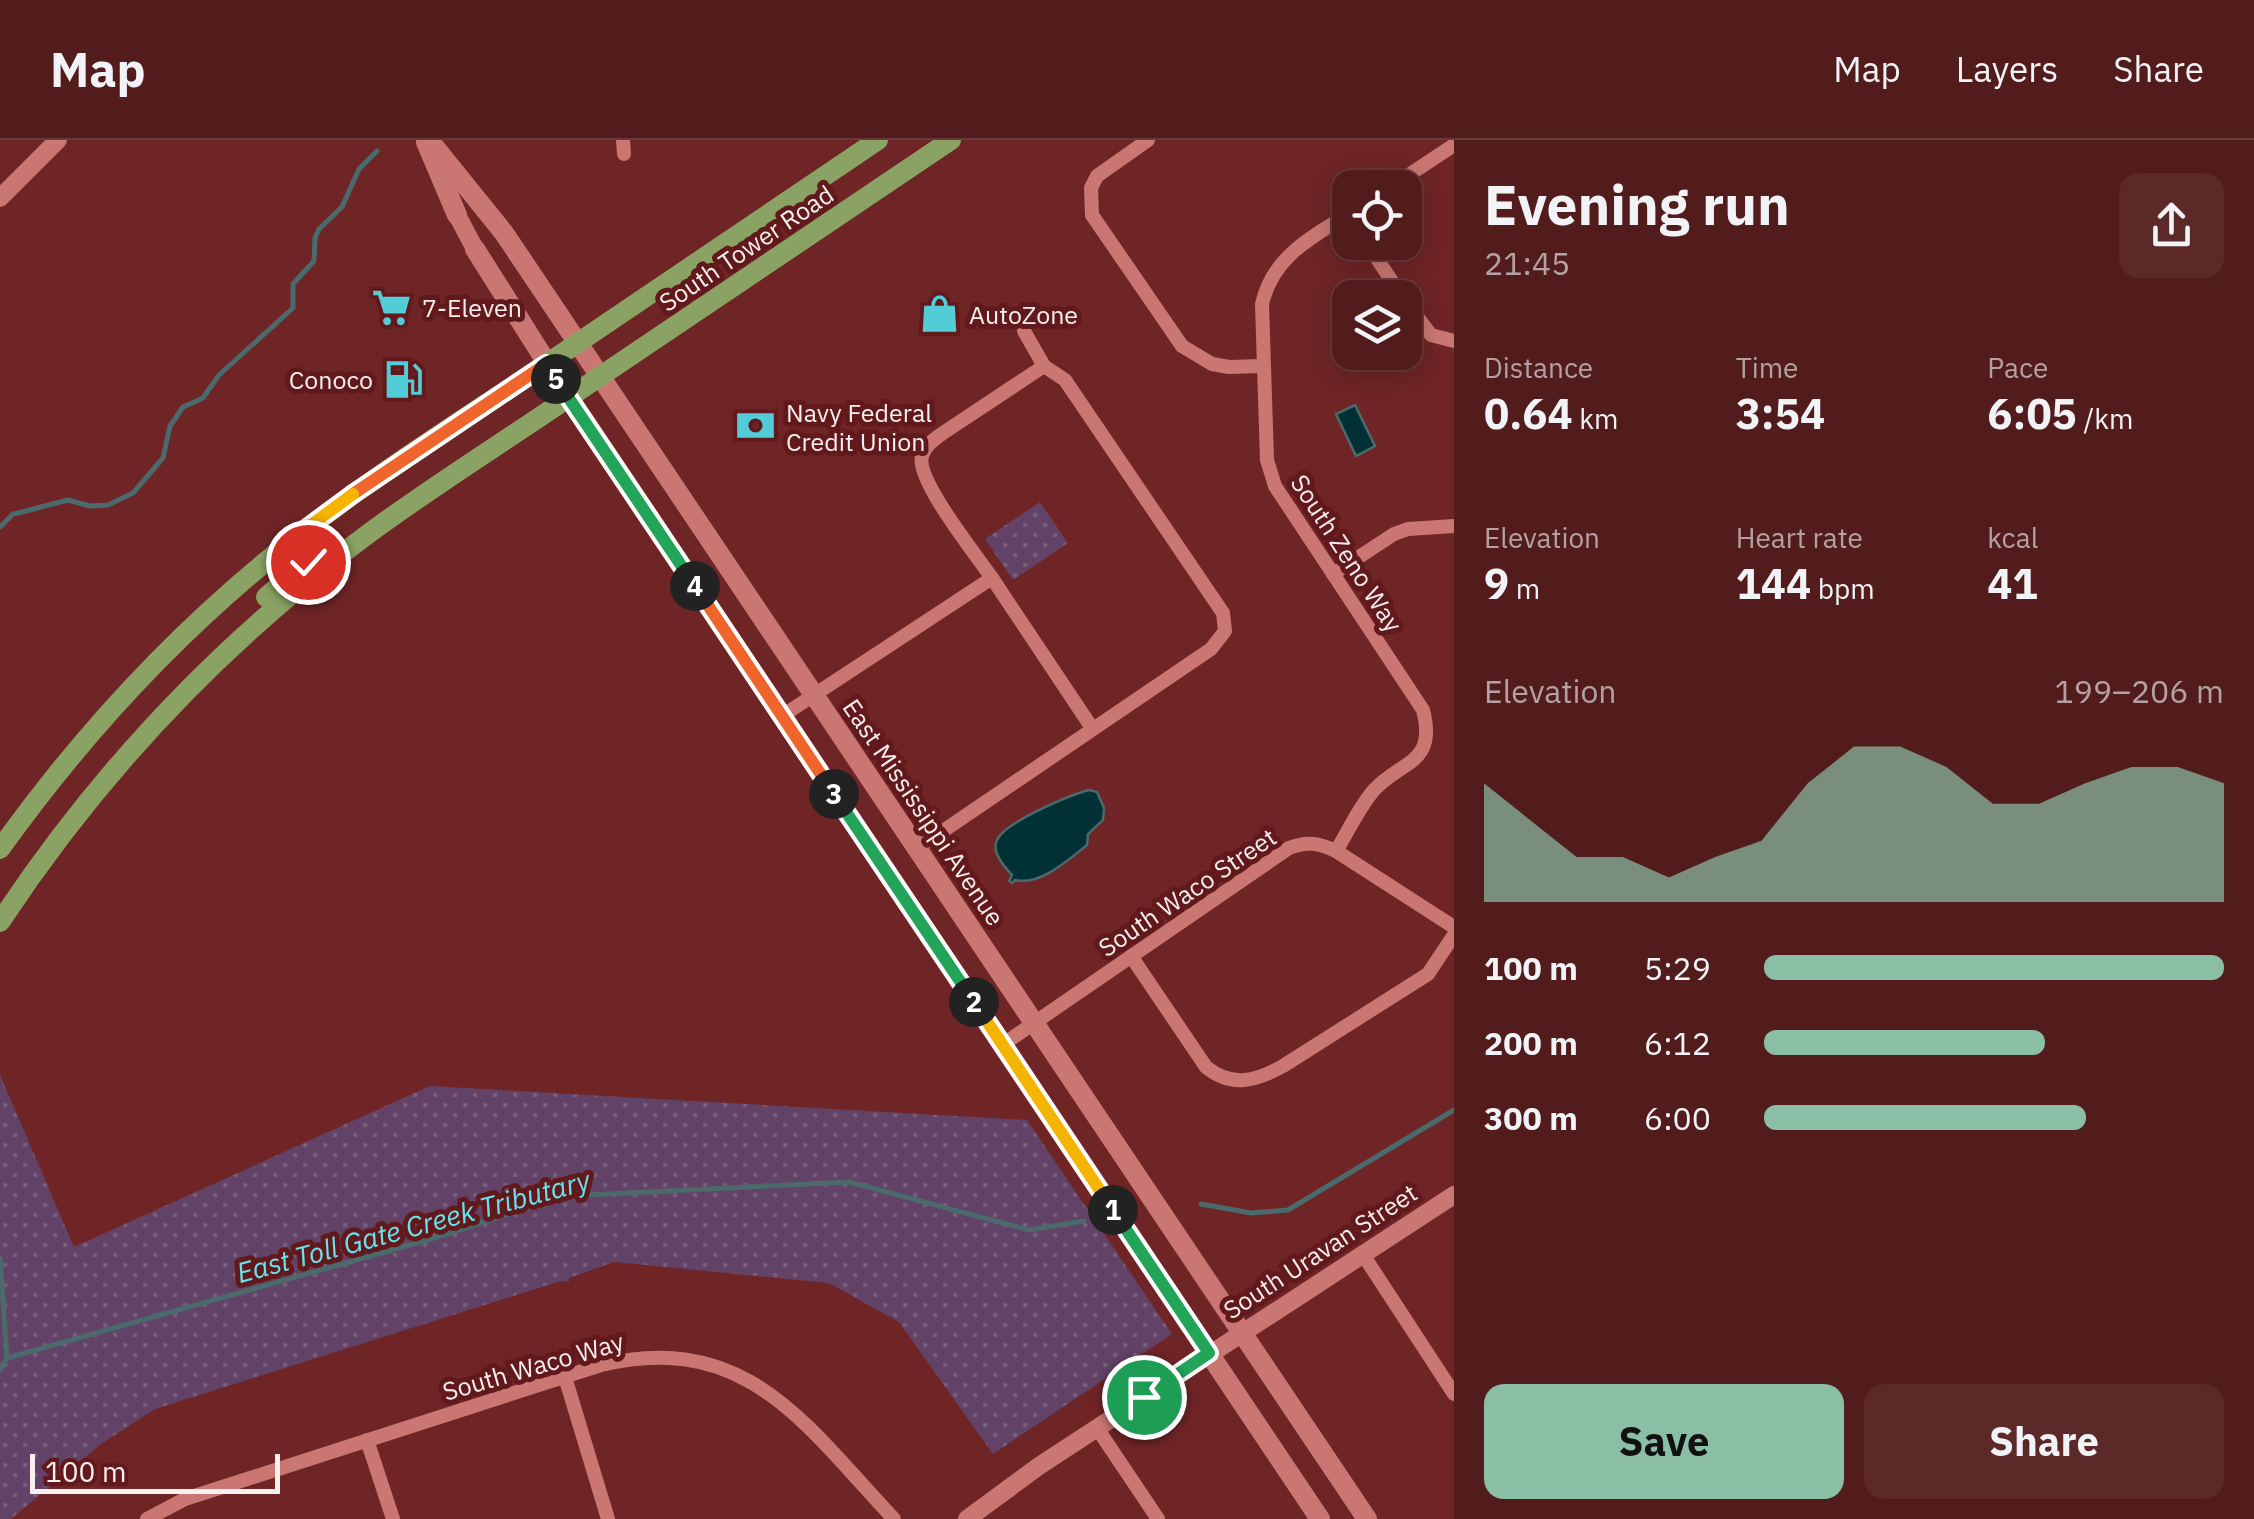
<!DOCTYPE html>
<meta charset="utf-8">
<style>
body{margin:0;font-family:"IBM Plex Sans",sans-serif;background:#5c2929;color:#f1f3f6;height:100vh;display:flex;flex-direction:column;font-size:38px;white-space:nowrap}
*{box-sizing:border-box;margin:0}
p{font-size:32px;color:#b5a1a3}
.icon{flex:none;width:55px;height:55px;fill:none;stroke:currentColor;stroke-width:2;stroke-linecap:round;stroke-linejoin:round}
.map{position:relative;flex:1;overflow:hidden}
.panel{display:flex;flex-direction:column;background:#531c1c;width:800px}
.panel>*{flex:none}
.controls{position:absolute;left:1332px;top:30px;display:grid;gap:20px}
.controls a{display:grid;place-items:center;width:90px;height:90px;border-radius:20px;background:#531c1c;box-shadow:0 5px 25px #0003,0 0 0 2px #693a3b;font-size:50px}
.scale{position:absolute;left:30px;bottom:25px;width:250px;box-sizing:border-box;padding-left:10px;border:5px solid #f8efee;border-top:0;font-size:28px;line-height:35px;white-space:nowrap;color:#f8efee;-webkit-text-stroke:8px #62191c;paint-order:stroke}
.pin{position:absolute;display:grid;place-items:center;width:85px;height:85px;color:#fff;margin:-42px;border:5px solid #fff;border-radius:50%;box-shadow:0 2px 10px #0007}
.km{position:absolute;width:50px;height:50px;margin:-25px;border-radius:50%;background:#222;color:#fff;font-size:28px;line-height:50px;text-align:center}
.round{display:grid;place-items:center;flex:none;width:105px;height:105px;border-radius:20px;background:#5c2929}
.head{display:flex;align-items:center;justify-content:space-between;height:170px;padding:0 30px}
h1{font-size:55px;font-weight:700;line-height:75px}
.figures{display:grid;grid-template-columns:repeat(3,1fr);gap:15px;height:170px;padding:10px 30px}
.figures div{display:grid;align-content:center}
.figures b{font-size:42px;font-weight:700}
.figures small{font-size:28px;font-weight:400}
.figures p{font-size:28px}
.chart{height:280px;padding:20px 30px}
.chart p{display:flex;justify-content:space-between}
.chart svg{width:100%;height:180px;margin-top:10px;fill:#8abfa5;opacity:.7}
.button{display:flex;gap:20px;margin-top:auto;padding:20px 30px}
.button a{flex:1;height:115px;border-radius:20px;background:#8abfa5;color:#111;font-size:40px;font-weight:700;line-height:115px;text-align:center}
.button a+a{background:#5c2929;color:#f1f3f6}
ul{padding:0 30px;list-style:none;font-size:32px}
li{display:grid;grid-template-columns:160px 120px 1fr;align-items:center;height:75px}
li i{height:25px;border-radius:12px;background:#8abfa5}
header{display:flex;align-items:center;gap:60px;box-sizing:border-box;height:140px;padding:0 50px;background:#531c1c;border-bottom:2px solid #693a3b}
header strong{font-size:48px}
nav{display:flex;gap:55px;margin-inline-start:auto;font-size:35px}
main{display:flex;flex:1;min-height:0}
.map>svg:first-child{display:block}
.grass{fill:url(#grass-dots)}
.water{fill:#013135;stroke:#4b6a6c;stroke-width:2.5}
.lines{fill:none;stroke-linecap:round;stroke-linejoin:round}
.stream{stroke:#4b6a6c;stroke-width:5}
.minor{stroke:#ca7773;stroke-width:14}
.tertiary{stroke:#ca7773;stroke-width:18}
.secondary{stroke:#ca7773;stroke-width:20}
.primary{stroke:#8aa364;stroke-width:20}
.split-1-casing{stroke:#fff;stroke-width:20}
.split-2-casing{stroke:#fff;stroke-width:20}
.split-3-casing{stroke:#fff;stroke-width:20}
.split-4-casing{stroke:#fff;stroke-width:20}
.split-5-casing{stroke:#fff;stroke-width:20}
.split-6-casing{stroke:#fff;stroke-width:20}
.split-7-casing{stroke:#fff;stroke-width:20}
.split-1{stroke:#22a559;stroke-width:12}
.split-2{stroke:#f5b400;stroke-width:12}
.split-3{stroke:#22a559;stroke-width:12}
.split-4{stroke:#f0652b;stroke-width:12}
.split-5{stroke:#22a559;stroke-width:12}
.split-6{stroke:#f0652b;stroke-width:12}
.split-7{stroke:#f5b400;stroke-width:12}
.labels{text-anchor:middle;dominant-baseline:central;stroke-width:10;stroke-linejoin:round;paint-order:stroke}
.street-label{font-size:25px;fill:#f8efee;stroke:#62191c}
.poi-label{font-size:25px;fill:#f8efee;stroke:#62191c;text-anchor:start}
.water-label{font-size:28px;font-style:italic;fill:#68e3ee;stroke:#62191c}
</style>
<header>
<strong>Map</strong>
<nav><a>Map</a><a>Layers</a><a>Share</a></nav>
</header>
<main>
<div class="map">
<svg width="1454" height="1379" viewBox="0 0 1454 1379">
<defs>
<pattern id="grass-dots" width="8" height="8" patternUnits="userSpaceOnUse" patternTransform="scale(2.5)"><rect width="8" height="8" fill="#624266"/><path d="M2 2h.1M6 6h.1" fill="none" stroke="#795e7c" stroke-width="1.8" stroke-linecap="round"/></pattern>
</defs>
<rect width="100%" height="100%" fill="#6f2526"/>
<!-- grass -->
<g class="grass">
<polygon points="1040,362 1068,403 1013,440 985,399"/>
<polygon points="0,935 74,1107 430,946 1027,980 1172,1194 993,1314 899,1182 829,1143 614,1122 569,1138 569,1142 561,1141 155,1269 101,1304 11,1379 0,1379"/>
</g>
<!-- water -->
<g class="water">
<polygon points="1355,265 1375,306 1356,316 1336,274"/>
<path d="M1089 650 1097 652 1104 668 1103 680 1088 694 1087 705C1068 720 1040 746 1015 740L1012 743 1009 741 1012 735C1004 726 991 712 997 700 1005 682 1070 655 1089 650Z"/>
</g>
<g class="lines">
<!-- stream -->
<g class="stream">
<polyline points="0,387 13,374 22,372 68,360 90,366 108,365 133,353 163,318 170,286 183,267 203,258 219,235 293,168 293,144 314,121 315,98 319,89 342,67 359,29 377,11"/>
<polyline points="1201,1064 1251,1073 1288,1070 1454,970"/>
<polyline points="0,1118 7,1218"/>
<polyline points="0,1230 7,1218 428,1100 546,1062 588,1055 849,1042 1029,1090 1084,1081"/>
</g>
<!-- minor -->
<g class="minor">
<polyline points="623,0 624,14"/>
<polyline points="1148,0 1097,36 1091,48 1092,75 1182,206 1212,224 1229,227 1263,226"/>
<polyline points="1389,48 1454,5"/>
<polyline points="1366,102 1403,158"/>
<polyline points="1405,161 1431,195 1454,201"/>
<polyline points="1333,434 1394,394 1408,389 1454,386"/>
<polyline points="992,438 1092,588"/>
<path d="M782 576 992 438C977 416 915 339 922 316 925 305 935 299 943 293L1044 226 1024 191"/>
<polyline points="918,708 1211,509 1225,491 1223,473 1065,240 1044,226"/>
<path d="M1336 711C1348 692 1359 667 1374 650 1402 620 1437 624 1423 570L1275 346 1267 320 1262 164C1273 116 1311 98 1350 73"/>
<path d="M1131 816 1206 927C1232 948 1256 941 1283 926L1428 834 1454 795"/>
<path d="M1002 905 1289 708C1307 701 1319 703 1336 711L1454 787"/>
<polyline points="1362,1113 1454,1254"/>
<polyline points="565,1237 608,1379"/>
<polyline points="1097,1288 1158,1379"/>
<polyline points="367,1300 393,1379"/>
<path d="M147 1379 185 1359 601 1225C747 1190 806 1286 894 1379"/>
</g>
<!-- tertiary -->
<g class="tertiary">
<polyline points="0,58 58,0"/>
<polyline points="457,75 475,109"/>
<polyline points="967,1379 1039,1326 1454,1055"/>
</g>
<!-- secondary -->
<g class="secondary">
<polyline points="429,0 504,93 1367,1379"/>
<polyline points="426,2 457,75"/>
<polyline points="475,109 569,258 1320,1379"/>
</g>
<!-- primary -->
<g class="primary">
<polyline points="266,457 308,422 307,388"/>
<path d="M0 709C86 589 190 478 308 388 384 329 466 278 545 225 656 150 767 75 878 0"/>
<path d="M0 782C99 632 223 501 368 394 433 346 502 303 568 258 696 172 824 86 951 0"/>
</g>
</g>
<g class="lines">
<defs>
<polyline id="split-1" points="1113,1070 1209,1213 1144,1257"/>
<polyline id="split-2" points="974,862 1113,1070"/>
<polyline id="split-3" points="834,654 974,862"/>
<polyline id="split-4" points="695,446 834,654"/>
<polyline id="split-5" points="556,239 695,446"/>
<polyline id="split-6" points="353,354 546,224 556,239"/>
<polyline id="split-7" points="308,422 307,388 353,354"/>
</defs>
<!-- split-1 casing -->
<use href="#split-1" class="split-1-casing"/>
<!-- split-2 casing -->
<use href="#split-2" class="split-2-casing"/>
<!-- split-3 casing -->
<use href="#split-3" class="split-3-casing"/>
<!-- split-4 casing -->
<use href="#split-4" class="split-4-casing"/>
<!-- split-5 casing -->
<use href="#split-5" class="split-5-casing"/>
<!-- split-6 casing -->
<use href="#split-6" class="split-6-casing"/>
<!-- split-7 casing -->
<use href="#split-7" class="split-7-casing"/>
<!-- split-1 -->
<use href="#split-1" class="split-1"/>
<!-- split-2 -->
<use href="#split-2" class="split-2"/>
<!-- split-3 -->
<use href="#split-3" class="split-3"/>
<!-- split-4 -->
<use href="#split-4" class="split-4"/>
<!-- split-5 -->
<use href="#split-5" class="split-5"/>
<!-- split-6 -->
<use href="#split-6" class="split-6"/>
<!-- split-7 -->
<use href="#split-7" class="split-7"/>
</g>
<!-- icons -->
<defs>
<symbol id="supermarket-bare" viewBox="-9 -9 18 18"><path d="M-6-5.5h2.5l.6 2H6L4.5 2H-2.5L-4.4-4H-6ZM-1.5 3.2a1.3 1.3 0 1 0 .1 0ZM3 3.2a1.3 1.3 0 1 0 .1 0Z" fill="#52ccd6" stroke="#62191c" stroke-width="2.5" paint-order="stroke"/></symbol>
<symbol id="shop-bare" viewBox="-9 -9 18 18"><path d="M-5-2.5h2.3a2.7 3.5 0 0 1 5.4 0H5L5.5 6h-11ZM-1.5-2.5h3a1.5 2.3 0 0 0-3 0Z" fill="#52ccd6" stroke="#62191c" stroke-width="2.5" paint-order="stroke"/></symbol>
<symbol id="fuel-bare" viewBox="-9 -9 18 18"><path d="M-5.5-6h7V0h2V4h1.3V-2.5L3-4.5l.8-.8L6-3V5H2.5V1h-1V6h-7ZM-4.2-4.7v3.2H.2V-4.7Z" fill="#52ccd6" stroke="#62191c" stroke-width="2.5" paint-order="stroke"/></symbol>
<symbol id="bank-bare" viewBox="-9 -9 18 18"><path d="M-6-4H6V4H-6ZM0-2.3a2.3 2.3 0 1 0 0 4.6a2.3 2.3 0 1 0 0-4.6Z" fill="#52ccd6" stroke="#62191c" stroke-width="2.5" paint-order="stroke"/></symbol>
</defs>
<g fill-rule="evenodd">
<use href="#supermarket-bare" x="364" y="140" width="55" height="55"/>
<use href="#shop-bare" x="912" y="146" width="55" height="55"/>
<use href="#fuel-bare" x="376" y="212" width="55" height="55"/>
<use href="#bank-bare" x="728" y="258" width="55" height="55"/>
</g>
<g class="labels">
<!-- street labels -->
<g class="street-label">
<text transform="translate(746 108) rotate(-34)">South Tower Road</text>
<text transform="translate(1347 413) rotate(57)">South Zeno Way</text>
<text transform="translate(924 672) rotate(56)">East Mississippi Avenue</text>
<text transform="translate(1187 752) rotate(-34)">South Waco Street</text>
<text transform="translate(1320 1111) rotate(-33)">South Uravan Street</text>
<text transform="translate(533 1226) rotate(-16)">South Waco Way</text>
</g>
<!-- poi labels -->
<g class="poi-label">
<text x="422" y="167">7-Eleven</text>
<text x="969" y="174">AutoZone</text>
<text x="373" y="239" text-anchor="end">Conoco</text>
<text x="786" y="272">Navy Federal<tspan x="786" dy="29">Credit Union</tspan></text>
</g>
<!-- water labels -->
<g class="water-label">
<text transform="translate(413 1086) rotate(-15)">East Toll Gate Creek Tributary</text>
</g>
</g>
</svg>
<div class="controls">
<a><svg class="icon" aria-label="locate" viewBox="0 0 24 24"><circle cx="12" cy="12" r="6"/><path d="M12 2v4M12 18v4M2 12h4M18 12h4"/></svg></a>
<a><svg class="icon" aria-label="layers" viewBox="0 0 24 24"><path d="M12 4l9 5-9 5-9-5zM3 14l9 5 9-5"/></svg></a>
</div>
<div class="scale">100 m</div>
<div class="pin" style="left:1144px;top:1257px;background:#1e9e55"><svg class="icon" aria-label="arrive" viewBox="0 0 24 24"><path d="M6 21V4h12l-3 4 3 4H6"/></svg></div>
<div class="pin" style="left:308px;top:422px;background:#d93025"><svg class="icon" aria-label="check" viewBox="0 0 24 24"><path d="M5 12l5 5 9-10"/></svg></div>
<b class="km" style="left:1113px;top:1070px">1</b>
<b class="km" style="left:974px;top:862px">2</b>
<b class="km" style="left:834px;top:654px">3</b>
<b class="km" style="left:695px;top:446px">4</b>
<b class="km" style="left:556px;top:239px">5</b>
</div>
<section class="panel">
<div class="head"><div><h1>Evening run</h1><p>21:45</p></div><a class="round"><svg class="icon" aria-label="share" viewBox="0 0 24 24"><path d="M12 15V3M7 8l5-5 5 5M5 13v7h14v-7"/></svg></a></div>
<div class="figures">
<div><p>Distance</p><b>0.64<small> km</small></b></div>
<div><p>Time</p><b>3:54</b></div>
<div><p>Pace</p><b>6:05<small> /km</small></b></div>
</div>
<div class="figures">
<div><p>Elevation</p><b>9<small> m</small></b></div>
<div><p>Heart rate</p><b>144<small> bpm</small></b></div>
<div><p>kcal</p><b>41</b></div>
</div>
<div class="chart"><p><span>Elevation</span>199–206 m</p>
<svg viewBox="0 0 160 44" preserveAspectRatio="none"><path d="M0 44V15L10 24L20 33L30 33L40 38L50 33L60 29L70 15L80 6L90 6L100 11L110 20L120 20L130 15L140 11L150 11L160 15V44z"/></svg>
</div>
<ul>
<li><b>100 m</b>5:29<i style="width:100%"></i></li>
<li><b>200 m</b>6:12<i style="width:61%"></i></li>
<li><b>300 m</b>6:00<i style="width:70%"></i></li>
</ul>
<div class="button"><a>Save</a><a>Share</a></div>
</section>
</main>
